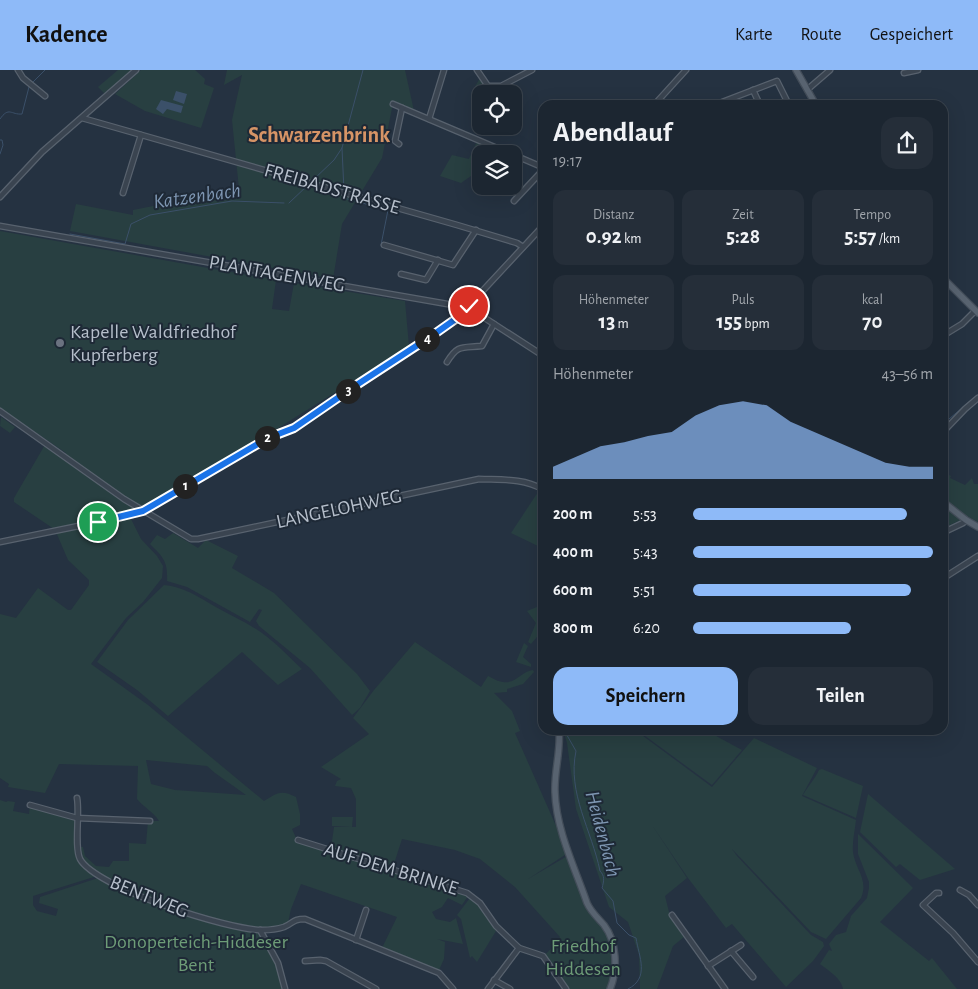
<!DOCTYPE html>
<html lang="de">
<meta charset="utf-8">
<style>
body{margin:0;font-family:"Alegreya Sans",sans-serif;background:#252e39;color:#f1f3f6;height:100vh;display:flex;flex-direction:column;font-size:19px;white-space:nowrap}
*{box-sizing:border-box;margin:0}
p{font-size:16px;color:#a0a5ab}
.icon{flex:none;width:28px;height:28px;fill:none;stroke:currentColor;stroke-width:2;stroke-linecap:round;stroke-linejoin:round}
.map{position:relative;flex:1;overflow:hidden}
.drawer{position:absolute;left:538px;top:30px;width:410px;height:635px;display:flex;flex-direction:column;background:#1c2631;border-radius:15px;box-shadow:0 5px 20px #0002,0 0 0 1px #3a434d}
.drawer>*{flex:none}
.fabs{position:absolute;left:472px;top:15px;display:grid;gap:10px}
.fabs a{display:grid;place-items:center;width:50px;height:50px;border-radius:10px;background:#1c2631;box-shadow:0 5px 20px #0002,0 0 0 1px #3a434d;font-size:25px}
.pin{position:absolute;display:grid;place-items:center;width:42px;height:42px;color:#fff;margin:-21px;border:2px solid #fff;border-radius:50%;box-shadow:0 1px 5px #0007}
.km{position:absolute;width:25px;height:25px;margin:-12px;border-radius:50%;background:#222;color:#fff;font-size:14px;line-height:25px;text-align:center}
.round{display:grid;place-items:center;flex:none;width:52px;height:52px;border-radius:15px;background:#252e39}
.overview{display:flex;align-items:center;justify-content:space-between;height:85px;padding:0 15px}
h1{font-size:28px;font-weight:700;line-height:38px}
.stats{display:grid;grid-template-columns:repeat(3,1fr);gap:8px;height:85px;padding:5px 15px}
.stats div{display:grid;align-content:center;border-radius:12px;background:#252e39;text-align:center}
.stats b{font-size:21px;font-weight:700}
.stats small{font-size:14px;font-weight:400}
.stats p{font-size:14px}
.chart{height:140px;padding:10px 15px}
.chart p{display:flex;justify-content:space-between}
.chart svg{width:100%;height:90px;margin-top:5px;fill:#8ebaf8;opacity:.7}
.action{display:flex;gap:10px;margin-top:auto;padding:10px 15px}
.action a{flex:1;height:58px;border-radius:15px;background:#8ebaf8;color:#111;font-size:20px;font-weight:700;line-height:58px;text-align:center}
.action a+a{background:#252e39;color:#f1f3f6}
ul{padding:0 15px;list-style:none;font-size:16px}
li{display:grid;grid-template-columns:80px 60px 1fr;align-items:center;height:38px}
li i{height:12px;border-radius:6px;background:#8ebaf8}
header{display:flex;align-items:center;gap:30px;box-sizing:border-box;height:70px;padding:0 25px;background:#8ebaf8;color:#111}
header strong{font-size:24px}
nav{display:flex;gap:28px;margin-inline-start:auto;font-size:18px}
.map>svg:first-child{display:block}
.green{fill:#283f41;fill-rule:evenodd}
.water{fill:#3b5069}
.lines{fill:none;stroke-linecap:round;stroke-linejoin:round}
.stream{stroke:#3b5069;stroke-width:1}
.minor-casing{stroke:#58626e;stroke-width:7}
.major-casing{stroke:#434d59;stroke-width:8}
.minor{stroke:#3a4450;stroke-width:4.5}
.major{stroke:#586370;stroke-width:5.5}
.route-casing{stroke:#fff;stroke-width:10}
.route{stroke:#1a73e8;stroke-width:6}
.worship-dot{fill:#6b7280;stroke:#1e2936;stroke-width:2}
.labels{text-anchor:middle;dominant-baseline:central;stroke-width:4;stroke-linejoin:round;paint-order:stroke}
.street-label{font-size:20px;fill:#b6bfcb;stroke:#1e2936}
.poi-label{font-size:20px;fill:#b6bfcb;stroke:#1e2936;text-anchor:start}
.park-label{font-size:20px;fill:#6d9c77;stroke:#1e2936}
.water-label{font-size:21px;font-style:italic;fill:#7e96b2;stroke:#1e2936}
.quarter-label{font-size:22px;font-weight:bold;fill:#d69466;stroke:#1e2936}
</style>
<header>
<strong>Kadence</strong>
<nav><a>Karte</a><a>Route</a><a>Gespeichert</a></nav>
</header>
<div class="map">
<svg width="978" height="919" viewBox="0 0 978 919">
<rect width="100%" height="100%" fill="#253241"/>
<!-- green -->
<g class="green">
<polygon points="118,0 132,0 105,24 98,17"/>
<polygon points="141,0 195,0 205,9 204,14 214,18 201,58 145,41 115,24"/>
<polygon points="227,0 405,0 414,41 393,33 382,88 342,154 333,209 70,161 76,134 133,145 133,140 239,119 232,50 242,5 224,15"/>
<polygon points="480,8 489,18 489,20 473,20"/>
<polygon points="477,71 493,77 489,84 481,84 481,99 461,113 440,106 452,85 469,89"/>
<polygon points="0,161 276,210 272,239 289,241 294,213 405,231 409,276 200,407 138,441 54,459 14,432 14,428 46,373 64,387 66,383 0,338"/>
<polygon points="1,347 15,357 10,363 0,356"/>
<polygon points="947,404 951,406 950,408 965,415 972,408 974,414 978,414 978,452 965,445 943,428 943,407"/>
<polygon points="540,419 542,420 542,478 511,463"/>
<polygon points="943,436 961,450 943,458"/>
<path d="M130 447 141 469 157 486 163 496 162 508 143 532 126 548 91 594 148 635 264 731C277 723 281 719 296 727L300 744V755L292 759 297 770 461 821 468 826 462 835 448 828 442 837 432 842 436 849 450 852 456 848 463 874 437 869 445 872 444 889 439 900 382 878 397 847 301 814 291 839 288 853 279 856 259 858 216 849 177 838 107 808 105 809C93 802 79 791 80 777H83L85 786 96 796 109 797 113 791H129V773L146 774 148 751H159C154 742 143 737 137 729L138 696 59 694 45 723 8 717 9 714 0 708V544L16 548 38 518 68 540H71L89 515V510L68 490 56 462ZM146 690 207 696 215 703 246 725 175 720 151 714Z"/>
<path d="M173 463 198 478 206 470 238 486 232 498 274 523 357 604 370 621 360 638 352 645 310 598 259 556 256 551 262 540 259 539 250 552 187 517 167 511C168 491 163 487 150 474L157 465 165 469Z"/>
<path d="M164 515C184 517 197 526 214 536 230 545 246 552 262 563 276 573 289 587 302 599L278 615 242 582 168 646 137 620 97 592 128 550Z"/>
<polygon points="542,535 542,561 531,574 528,572 536,553 527,541"/>
<path d="M415 572 481 617 488 606C492 608 499 612 503 612 516 614 522 601 533 600L534 602 523 614 507 619V622L494 623 512 641 520 661 515 663 568 783 528 809 569 785 589 841 603 857 609 868 614 900 608 919H568L545 885 556 873 560 867 515 817 480 789 455 780 402 769 393 797 331 778 334 757H356V729L351 718 335 716 337 711 341 709 321 697 369 664 353 648 374 620Z"/>
<polygon points="524,573 528,576 523,587 531,594 531,597 516,592"/>
<path d="M563 660H635L712 717 754 668 817 698 802 726 856 750C855 760 852 772 853 782 855 799 869 810 861 828L826 869 811 862 732 779 737 786 811 865 823 872 824 876 813 891 786 917 732 854 726 858 688 808 652 755 687 808 665 826 670 846 684 867 673 876 657 919H640L639 885 628 852 609 837 576 739 567 673Z"/>
<polygon points="637,660 705,660 742,680 712,715"/>
<path d="M822 699 863 716 856 748 803 725C808 716 815 709 819 700Z"/>
<polygon points="868,724 955,799 920,810 900,794 896,797 860,762"/>
<polygon points="0,730 6,732 8,731 15,732 13,741 29,744 30,735 76,749 77,783 97,806 33,826 33,835 37,841 56,846 58,839 39,833 40,827 98,808 178,843 257,862 268,875 277,894 284,919 0,919"/>
<polygon points="332,747 353,747 352,757 332,756"/>
<path d="M858 764 913 818 880 852 929 891 932 888 957 919H843C842 909 828 900 820 894L829 880 832 881 829 874 836 865 846 862 851 846 867 828 869 818V812L858 784Z"/>
<polygon points="470,828 479,835 496,861 477,892 472,886 470,888 461,849 457,845"/>
</g>
<!-- water -->
<g class="water">
<polygon points="176,21 187,24 184,34 173,30"/>
<polygon points="161,30 183,36 181,43 167,39 163,44 156,39"/>
</g>
<g class="lines">
<!-- stream -->
<g class="stream">
<polyline points="32,13 45,0"/>
<path d="M0 49C9 36 11 45 22 44L29 17"/>
<polyline points="0,70 2,70 3,75 0,84"/>
<polyline points="342,78 344,121"/>
<polyline points="312,111 334,90 342,78 363,0"/>
<polyline points="344,125 344,128 388,140 381,175"/>
<polyline points="289,133 308,115"/>
<polyline points="70,164 125,174 131,154 150,145 232,131 284,133"/>
<polyline points="942,355 969,332"/>
<path d="M564 660 576 681C567 723 592 761 600 801 605 806 604 811 602 818L613 831 617 853 629 865 636 868C639 887 650 908 628 919"/>
</g>
<defs>
<g id="minor">
<polyline points="18,0 23,8 45,26"/>
<polyline points="477,0 488,16 501,16 532,0"/>
<polyline points="904,3 918,0"/>
<polyline points="808,19 830,0"/>
<polyline points="753,20 760,35"/>
<polyline points="393,34 511,84"/>
<polyline points="717,34 777,11 789,35"/>
<polyline points="654,35 686,0"/>
<polyline points="82,48 457,155 517,173 523,177"/>
<polyline points="429,49 444,0"/>
<polyline points="399,74 395,71 402,38"/>
<polyline points="514,85 542,97"/>
<polyline points="123,123 141,65"/>
<polyline points="0,127 42,82 136,0"/>
<polyline points="514,131 542,101"/>
<polyline points="0,156 453,235 469,239 477,243 542,285"/>
<polyline points="384,175 453,195 476,160"/>
<polyline points="401,204 426,210 438,190"/>
<polyline points="469,239 475,229 542,157"/>
<polyline points="944,265 962,254 975,241"/>
<path d="M447 292C458 274 462 278 482 276L494 254"/>
<path d="M0 341 124 429 191 469H198L479 409C500 410 524 408 542 419"/>
<polyline points="942,363 965,339 978,328"/>
<polyline points="942,463 963,453 966,450"/>
<polyline points="0,472 98,452 143,441 268,368 294,358 358,314 433,265 457,248 463,242 464,238"/>
<polyline points="942,509 978,486"/>
<path d="M77 728C80 743 74 777 80 789 96 818 228 860 262 860 269 860 278 859 284 857 294 853 292 849 305 849L439 903 453 919"/>
<polyline points="30,735 77,748 150,751"/>
<polyline points="298,770 467,823 480,833 496,856 519,878 543,886 566,919"/>
<polyline points="960,820 969,825 978,835"/>
<polyline points="939,823 936,823 923,835 953,863 978,892"/>
<polyline points="672,845 725,919"/>
<polyline points="260,860 278,893 285,919"/>
<polyline points="356,870 366,840"/>
<polyline points="731,881 753,907"/>
<polyline points="305,891 320,890 326,891 376,919"/>
<polyline points="708,896 741,875"/>
<polyline points="494,910 510,919"/>
<polyline points="488,919 519,878"/>
</g>
<g id="major">
<polyline points="796,0 816,35"/>
<polyline points="942,207 978,243"/>
<polyline points="942,431 966,450 978,457"/>
<path d="M559 660C561 681 554 701 555 722 556 760 575 798 587 833 591 842 598 848 604 855 617 872 618 900 610 919"/>
</g>
</defs>
<!-- minor casing -->
<use href="#minor" class="minor-casing"/>
<!-- major casing -->
<use href="#major" class="major-casing"/>
<!-- minor -->
<use href="#minor" class="minor"/>
<!-- major -->
<use href="#major" class="major"/>
</g>
<g class="lines">
<defs>
<polyline id="route" points="98,452 143,441 268,368 294,358 358,314 433,265 457,248 463,242 464,238 469,239 469,236"/>
</defs>
<!-- route casing -->
<use href="#route" class="route-casing"/>
<!-- route -->
<use href="#route" class="route"/>
</g>
<!-- markers -->
<circle class="worship-dot" cx="60" cy="273" r="5"/>
<g class="labels">
<!-- street labels -->
<g class="street-label">
<text transform="translate(332 119) rotate(16)">FREIBADSTRASSE</text>
<text transform="translate(277 204) rotate(10)">PLANTAGENWEG</text>
<text transform="translate(339 439) rotate(-12)">LANGELOHWEG</text>
<text transform="translate(391 799) rotate(17)">AUF DEM BRINKE</text>
<text transform="translate(149 827) rotate(22)">BENTWEG</text>
</g>
<!-- poi labels -->
<g class="poi-label">
<text x="70" y="262">Kapelle Waldfriedhof<tspan x="70" dy="23">Kupferberg</tspan></text>
</g>
<!-- park labels -->
<g class="park-label">
<text x="196" y="872">Donoperteich-Hiddeser<tspan x="196" dy="23">Bent</tspan></text>
<text x="583" y="876">Friedhof<tspan x="583" dy="23">Hiddesen</tspan></text>
</g>
<!-- water labels -->
<g class="water-label">
<text transform="translate(197 126) rotate(-8)">Katzenbach</text>
<text transform="translate(603 764) rotate(75)">Heidenbach</text>
</g>
<!-- quarter labels -->
<g class="quarter-label">
<text x="319" y="65">Schwarzenbrink</text>
</g>
</g>
</svg>
<div class="fabs">
<a><svg class="icon" aria-label="locate" viewBox="0 0 24 24"><circle cx="12" cy="12" r="6"/><path d="M12 2v4M12 18v4M2 12h4M18 12h4"/></svg></a>
<a><svg class="icon" aria-label="layers" viewBox="0 0 24 24"><path d="M12 4l9 5-9 5-9-5zM3 14l9 5 9-5"/></svg></a>
</div>
<div class="pin" style="left:98px;top:452px;background:#1e9e55"><svg class="icon" aria-label="arrive" viewBox="0 0 24 24"><path d="M6 21V4h12l-3 4 3 4H6"/></svg></div>
<div class="pin" style="left:469px;top:236px;background:#d93025"><svg class="icon" aria-label="check" viewBox="0 0 24 24"><path d="M5 12l5 5 9-10"/></svg></div>
<b class="km" style="left:185px;top:416px">1</b>
<b class="km" style="left:267px;top:368px">2</b>
<b class="km" style="left:348px;top:321px">3</b>
<b class="km" style="left:427px;top:269px">4</b>
<section class="drawer">
<div class="overview"><div><h1>Abendlauf</h1><p>19:17</p></div><a class="round"><svg class="icon" aria-label="share" viewBox="0 0 24 24"><path d="M12 15V3M7 8l5-5 5 5M5 13v7h14v-7"/></svg></a></div>
<div class="stats">
<div><p>Distanz</p><b>0.92<small> km</small></b></div>
<div><p>Zeit</p><b>5:28</b></div>
<div><p>Tempo</p><b>5:57<small> /km</small></b></div>
</div>
<div class="stats">
<div><p>Höhenmeter</p><b>13<small> m</small></b></div>
<div><p>Puls</p><b>155<small> bpm</small></b></div>
<div><p>kcal</p><b>70</b></div>
</div>
<div class="chart"><p><span>Höhenmeter</span>43–56 m</p>
<svg viewBox="0 0 160 44" preserveAspectRatio="none"><path d="M0 44V38L10 33L20 28L30 26L40 23L50 21L60 13L70 8L80 6L90 8L100 16L110 21L120 26L130 31L140 36L150 38L160 38V44z"/></svg>
</div>
<ul>
<li><b>200 m</b>5:53<i style="width:89%"></i></li>
<li><b>400 m</b>5:43<i style="width:100%"></i></li>
<li><b>600 m</b>5:51<i style="width:91%"></i></li>
<li><b>800 m</b>6:20<i style="width:66%"></i></li>
</ul>
<div class="action"><a>Speichern</a><a>Teilen</a></div>
</section>
</div>
